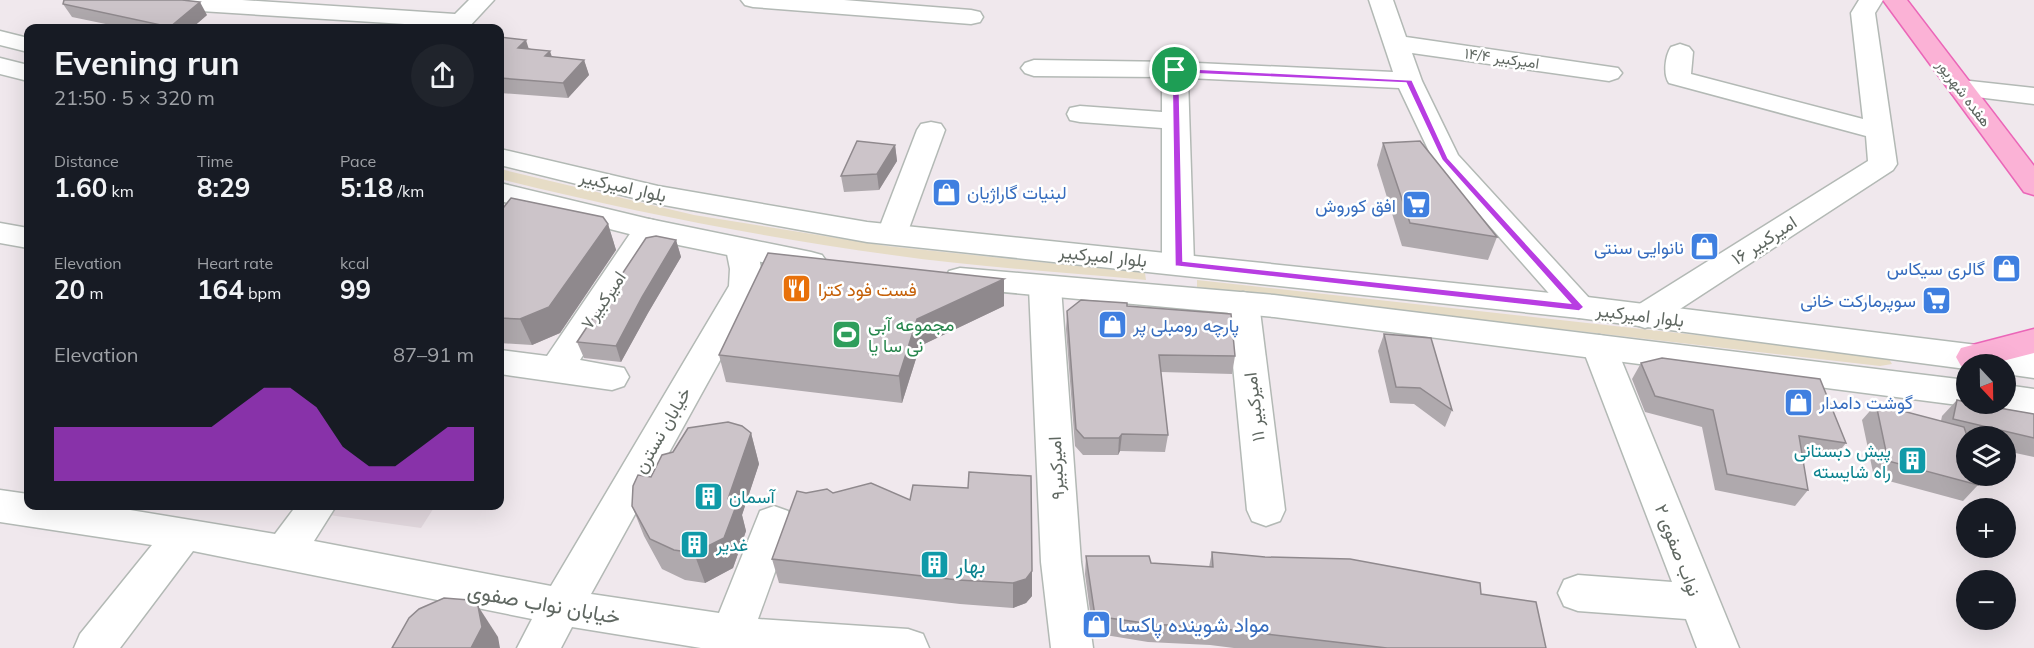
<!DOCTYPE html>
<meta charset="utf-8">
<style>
body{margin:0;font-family:Mulish,Vazirmatn,sans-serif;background:#20242c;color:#f1f3f6;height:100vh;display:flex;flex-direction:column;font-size:22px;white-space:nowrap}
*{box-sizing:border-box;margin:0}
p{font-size:20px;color:#9ea1a6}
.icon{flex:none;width:33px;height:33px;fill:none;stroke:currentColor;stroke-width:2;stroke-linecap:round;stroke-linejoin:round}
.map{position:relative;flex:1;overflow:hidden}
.details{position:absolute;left:24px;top:24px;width:480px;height:486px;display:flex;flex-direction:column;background:#171b24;border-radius:12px;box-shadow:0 6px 24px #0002}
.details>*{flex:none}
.needle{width:39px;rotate:158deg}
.fabs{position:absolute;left:1956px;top:354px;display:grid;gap:12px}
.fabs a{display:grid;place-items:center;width:60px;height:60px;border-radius:50%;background:#171b24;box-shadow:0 6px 24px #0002;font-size:30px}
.pin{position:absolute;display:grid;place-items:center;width:51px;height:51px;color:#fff;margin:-26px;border:3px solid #fff;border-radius:50%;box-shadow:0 2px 6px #0007}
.round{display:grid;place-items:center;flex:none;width:63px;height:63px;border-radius:32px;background:#20242c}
.headline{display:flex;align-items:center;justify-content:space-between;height:102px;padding:0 30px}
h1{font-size:33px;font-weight:700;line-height:45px}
.figures{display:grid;grid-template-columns:repeat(3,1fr);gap:9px;height:102px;padding:6px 30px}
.figures div{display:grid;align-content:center}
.figures b{font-size:26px;font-weight:700}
.figures small{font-size:16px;font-weight:400}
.figures p{font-size:16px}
.chart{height:168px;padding:12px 30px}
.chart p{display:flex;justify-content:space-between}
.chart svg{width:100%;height:108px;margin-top:6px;fill:#b83de2;opacity:.7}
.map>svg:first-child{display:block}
.education{fill:#e3d9df}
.green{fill:#e6dcc6}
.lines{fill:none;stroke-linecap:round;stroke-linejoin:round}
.minor-casing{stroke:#b3b9b5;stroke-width:3}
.tertiary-casing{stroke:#b3b9b5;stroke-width:3}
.secondary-casing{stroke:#b2b9b4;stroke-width:3}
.primary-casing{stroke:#eb66b8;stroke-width:3}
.minor{fill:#fff;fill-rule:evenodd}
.tertiary{fill:#fff;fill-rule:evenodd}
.secondary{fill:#fff;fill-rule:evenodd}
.primary{fill:#fbb2d6;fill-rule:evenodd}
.wall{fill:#afa9ad}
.shaded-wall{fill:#8f898d}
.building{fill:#ccc4c9;stroke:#8f898d;stroke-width:1.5}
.route{fill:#b83de2;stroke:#fff;stroke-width:1.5;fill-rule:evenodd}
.labels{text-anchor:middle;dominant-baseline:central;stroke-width:5;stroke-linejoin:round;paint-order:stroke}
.far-street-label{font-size:15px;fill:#5f6761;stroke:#fff}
.street-label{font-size:18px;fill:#5f6761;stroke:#fff}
.shop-label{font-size:18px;fill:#366cbe;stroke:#fff;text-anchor:end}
.food-label{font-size:18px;fill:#c56008;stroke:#fff;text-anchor:start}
.leisure-label{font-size:18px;fill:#27864d;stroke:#fff;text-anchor:start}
.culture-label{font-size:18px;fill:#0d838f;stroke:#fff;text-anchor:start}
.near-culture-label{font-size:21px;fill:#0d838f;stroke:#fff;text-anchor:start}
.near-street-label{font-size:21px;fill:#5f6761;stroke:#fff}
.near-shop-label{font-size:21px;fill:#366cbe;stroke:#fff;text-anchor:start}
</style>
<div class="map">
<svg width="2034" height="648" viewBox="0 0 2034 648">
<rect width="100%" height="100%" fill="#f0e8ed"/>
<!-- education -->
<polygon class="education" points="336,506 435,506 421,528 329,515"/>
<!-- green -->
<g class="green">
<path d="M500 169 694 215 887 246 1145 273 1146 280C1062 272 976 267 892 255 760 237 629 211 500 179Z"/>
<polygon points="1197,280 1877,355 1889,359 1892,364 1880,366 1197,287"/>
</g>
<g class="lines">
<defs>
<g id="minor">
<polygon points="125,0 242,0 455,14 469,0 494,0 468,28 137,7 129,5"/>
<polygon points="741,0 844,0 971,10 980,12 983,17 980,22 971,24 753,7 745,5"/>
<polygon points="1369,0 1393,0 1406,37 1618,68 1622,73 1618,78 1609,81 1412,53 1422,81 1458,155 1590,299 1595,307 1590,315 1579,318 1568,315 1435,164 1399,88 1188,78 1194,264 1189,271 1178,274 1167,271 1162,264 1162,128 1080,122 1070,120 1067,114 1070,108 1080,106 1162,112 1162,77 1034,76 1025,73 1021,68 1025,63 1034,60 1175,62 1393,72"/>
<path d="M1859 0H1883L1875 13 1897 164 1893 170 1657 324 1645 328 1633 324 1629 316 1633 308 1868 161 1866 136 1669 83C1663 75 1665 56 1671 47L1680 44 1689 47 1693 52 1691 74 1863 119 1851 13Z"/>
<polygon points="1961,80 2034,88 2034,104 1952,94 1948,88 1952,82"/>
<polygon points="931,122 941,124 945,130 907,234 903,241 892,244 881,241 877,234 917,130 921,124"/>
<polygon points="649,219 660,222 664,229 580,360 624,368 629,377 624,386 612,390 500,374 500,350 547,356 638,222"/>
<polygon points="0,223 28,228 28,248 0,243"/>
<path d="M741 239 752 242C761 256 762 270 761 286L591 594 719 613 760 511 774 506 788 511 793 522 758 619 908 629 923 634 929 648H701L572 627 561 648H517L532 619 193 551 120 648H74L80 634 152 545 0 522V490L28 494V506H106L275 534 296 506H336L314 541 551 586 729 286 730 269 726 249 730 242Z"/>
<polygon points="1243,292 1254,295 1259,303 1285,510 1280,521 1266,526 1252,521 1247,510 1227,303 1232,295"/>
<polygon points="1599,335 1611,338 1616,347 1739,648 1697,648 1686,619 1578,611 1564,606 1558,593 1564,580 1578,575 1672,582 1582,347 1587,338"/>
</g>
<polygon id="tertiary" points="1045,276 1056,279 1061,287 1081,562 1093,648 1051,648 1041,562 1029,287 1034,279"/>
<g id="secondary">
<polygon points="0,31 28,38 28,52 0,45"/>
<polygon points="0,58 28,65 28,81 0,74"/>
<polygon points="500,149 658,186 867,222 1579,296 2034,352 2034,378 2006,374 2006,364 1966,364 1966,369 1579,318 867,242 658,204 500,165"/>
<polygon points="500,183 649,219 811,252 822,255 827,262 822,269 811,272 649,239 500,201"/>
<polygon points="960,268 1274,295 1966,380 1966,404 1974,404 1966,406 1274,317 949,287 944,279 949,271"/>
<polygon points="2006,385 2034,389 2034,415 1994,407 1991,404 2006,404"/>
</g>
<g id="primary">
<polygon points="1883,0 1907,0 2034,166 2034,195 2024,192"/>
<polygon points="2034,329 2034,353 1991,364 1966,364 1966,367 1961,366 1956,357 1961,348"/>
</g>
</defs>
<!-- minor casing -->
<use href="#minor" class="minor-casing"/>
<!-- tertiary casing -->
<use href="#tertiary" class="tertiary-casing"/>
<!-- secondary casing -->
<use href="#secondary" class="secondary-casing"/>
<!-- primary casing -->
<use href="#primary" class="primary-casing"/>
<!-- minor -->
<use href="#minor" class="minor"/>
<!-- tertiary -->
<use href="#tertiary" class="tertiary"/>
<!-- secondary -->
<use href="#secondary" class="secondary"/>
<!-- primary -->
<use href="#primary" class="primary"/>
</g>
<!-- wall -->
<g class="wall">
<polygon points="63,4 207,15 192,28 125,28 72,17"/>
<polygon points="500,37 552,57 584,60 589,75 568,98 500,93"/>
<polygon points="1383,143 1497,237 1488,260 1402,246 1377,165"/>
<polygon points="895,145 897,161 879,190 844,192 841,176"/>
<polygon points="500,212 608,224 616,250 560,333 532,345 500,343"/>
<polygon points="676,240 681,257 648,313 621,362 584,358 577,342"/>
<polygon points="1004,306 920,346 902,403 726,382 719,355"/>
<polygon points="1067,311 1235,356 1232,374 1161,372 1168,435 1165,452 1120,451 1118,455 1083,455 1075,446 1066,329"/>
<polygon points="1384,334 1452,410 1445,427 1414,404 1390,403 1378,351"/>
<polygon points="1641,363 1846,443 1833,459 1802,454 1808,490 1795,506 1715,490 1702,427 1645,412 1632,379"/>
<polygon points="1957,400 2034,414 2034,457 2006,451 2006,436 1966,436 1978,485 1963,501 1874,477 1862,420 1876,404 1941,421 1942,416"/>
<polygon points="751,433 759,464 742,515 746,531 733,568 705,583 685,580 662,569 644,536 632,506"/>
<polygon points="806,493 833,493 910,500 1032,571 1032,596 1026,603 1013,608 960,604 779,583 772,559"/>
<polygon points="1212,552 1481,594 1546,648 1234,648 1210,645 1148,642 1093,633 1085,574 1086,556 1151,563 1209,567"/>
</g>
<!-- shaded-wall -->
<g class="shaded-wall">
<polygon points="200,2 207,15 192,28 171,28 170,27"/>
<polygon points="526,40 531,56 518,48"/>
<polygon points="550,51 555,66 545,56"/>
<polygon points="584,60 589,75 568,98 563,83"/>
<polygon points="895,145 897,161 879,190 877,174"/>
<polygon points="608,224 616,250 560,333 532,345 520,319"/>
<polygon points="676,240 681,257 648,313 621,362 616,346 642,297"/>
<polygon points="1004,279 1004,306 920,346 902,403 899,376 917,319"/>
<polygon points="751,433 759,464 742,515 746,531 733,568 705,583 694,553 728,499"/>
<polygon points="1122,434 1120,451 1118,455 1119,438"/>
<polygon points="1032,571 1032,596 1026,603 1013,608 1013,583"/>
<polygon points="478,606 498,637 500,648 471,648"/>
</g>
<!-- building -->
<g class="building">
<polygon points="64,0 182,0 200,2 170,27 63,4"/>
<polygon points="500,37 526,40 518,48 550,51 545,56 584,60 563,83 500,78"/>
<polygon points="857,141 895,145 877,174 841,176"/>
<polygon points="1420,141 1497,237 1410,223 1383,143"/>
<polygon points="511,198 603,217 608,224 549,307 520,319 500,318 500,212"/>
<polygon points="656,236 676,240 642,297 616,346 577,342 646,238"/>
<polygon points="768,253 1004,279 917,319 899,376 719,355"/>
<polygon points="1081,300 1127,303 1127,306 1231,314 1235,356 1159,355 1168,435 1122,434 1119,438 1084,438 1076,429 1067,311"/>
<polygon points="1384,334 1431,338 1452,410 1420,388 1396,387"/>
<polygon points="1662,358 1820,379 1846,443 1799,436 1808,490 1727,474 1713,410 1655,396 1641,363"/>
<polygon points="1957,400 1966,402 1966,404 1976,404 2034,414 2034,438 1953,419"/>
<polygon points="1876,404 1964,427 1967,436 1966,476 1976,476 1978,485 1888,461"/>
<polygon points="728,422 742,426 751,433 728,499 738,501 724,538 694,553 674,550 650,539 632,506 633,486 638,475 651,477 662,455 673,452 688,428"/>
<polygon points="969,472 1031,476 1032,571 1026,579 1013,583 958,580 772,559 797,491 806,493 827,489 833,493 871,483 910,500 913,485 968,488"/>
<polygon points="1212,552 1265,557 1350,559 1480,583 1481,594 1536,602 1546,648 1387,648 1215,628 1151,624 1095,616 1086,556 1149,556 1151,563 1213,567"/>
<polygon points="444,598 469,600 478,606 482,627 471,648 392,648 409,618 419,609"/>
</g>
<!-- route -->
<path class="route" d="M1175 68 1412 80 1448 158 1584 307 1579 311 1175 266 1172 70ZM1179 73 1406 83 1442 160 1570 303 1183 261Z"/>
<!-- icons -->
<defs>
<symbol id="shop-square" viewBox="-11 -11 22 22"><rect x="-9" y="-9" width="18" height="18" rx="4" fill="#3f7fe0" stroke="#fff"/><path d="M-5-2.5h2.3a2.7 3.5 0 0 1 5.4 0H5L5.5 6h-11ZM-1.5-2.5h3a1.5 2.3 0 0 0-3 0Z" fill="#fff"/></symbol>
<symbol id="supermarket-square" viewBox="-11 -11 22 22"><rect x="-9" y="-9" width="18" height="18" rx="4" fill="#3f7fe0" stroke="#fff"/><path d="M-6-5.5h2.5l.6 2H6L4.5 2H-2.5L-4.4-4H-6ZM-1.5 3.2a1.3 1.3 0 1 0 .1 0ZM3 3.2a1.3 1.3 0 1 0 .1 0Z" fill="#fff"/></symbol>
<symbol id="restaurant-square" viewBox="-11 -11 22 22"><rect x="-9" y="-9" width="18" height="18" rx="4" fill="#e8710a" stroke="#fff"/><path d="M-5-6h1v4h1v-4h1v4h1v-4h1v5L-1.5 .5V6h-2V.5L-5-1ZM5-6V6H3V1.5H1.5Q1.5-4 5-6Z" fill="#fff"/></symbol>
<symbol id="stadium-square" viewBox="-11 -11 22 22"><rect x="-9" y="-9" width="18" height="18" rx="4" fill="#2e9e5b" stroke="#fff"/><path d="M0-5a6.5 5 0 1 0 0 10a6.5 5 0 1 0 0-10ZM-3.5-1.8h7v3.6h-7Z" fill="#fff"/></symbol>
<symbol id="building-square" viewBox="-11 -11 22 22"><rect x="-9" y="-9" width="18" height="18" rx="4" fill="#0f9aa8" stroke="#fff"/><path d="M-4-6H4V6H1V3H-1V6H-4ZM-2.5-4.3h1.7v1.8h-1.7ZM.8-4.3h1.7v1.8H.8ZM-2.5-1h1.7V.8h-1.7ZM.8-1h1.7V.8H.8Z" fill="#fff"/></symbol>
</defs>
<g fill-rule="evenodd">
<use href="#shop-square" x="930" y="176" width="33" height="33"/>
<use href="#supermarket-square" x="1400" y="188" width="33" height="33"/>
<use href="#shop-square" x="1688" y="230" width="33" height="33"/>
<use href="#shop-square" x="1990" y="252" width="33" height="33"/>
<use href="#restaurant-square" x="780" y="272" width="33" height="33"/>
<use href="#supermarket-square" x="1920" y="284" width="33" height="33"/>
<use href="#shop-square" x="1096" y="308" width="33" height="33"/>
<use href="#stadium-square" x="830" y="318" width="33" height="33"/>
<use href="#shop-square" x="1782" y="386" width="33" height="33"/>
<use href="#building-square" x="1896" y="444" width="33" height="33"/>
<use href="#building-square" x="692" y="480" width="33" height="33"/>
<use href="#building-square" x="678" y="528" width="33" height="33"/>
<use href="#building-square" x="918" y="548" width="33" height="33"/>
<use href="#shop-square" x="1080" y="608" width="33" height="33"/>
</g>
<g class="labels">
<!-- far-street labels -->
<g class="far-street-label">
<text transform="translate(1502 58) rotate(8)">امیرکبیر ۱۴/۴</text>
<text transform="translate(1964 93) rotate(53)">هفده شهریور</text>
</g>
<!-- street labels -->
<g class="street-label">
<text transform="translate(623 186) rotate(13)">بلوار امیرکبیر</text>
<text transform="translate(1764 240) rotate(-33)">امیرکبیر ۱۶</text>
<text transform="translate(1103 256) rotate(6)">بلوار امیرکبیر</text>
<text transform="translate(603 300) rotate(-56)">امیرکبیر۷</text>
<text transform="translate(1640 315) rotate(7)">بلوار امیرکبیر</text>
<text transform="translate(1254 407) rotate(-97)">امیرکبیر ۱۱</text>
<text transform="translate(662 430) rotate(-60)">خیابان نسترن</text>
<text transform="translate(1056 468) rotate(-93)">امیرکبیر۹</text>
<text transform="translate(1678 550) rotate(69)">نواب صفوی ۲</text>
</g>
<!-- shop labels -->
<g class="shop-label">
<text x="967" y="192" text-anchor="start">لبنیات گاراژیان</text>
<text x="1396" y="205">افق کوروش</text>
<text x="1684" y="247">نانوایی سنتی</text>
<text x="1985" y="268">گالری سیکاس</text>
<text x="1916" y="300">سوپرمارکت خانی</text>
<text x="1133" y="325" text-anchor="start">پارچه رومبلی پر</text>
<text x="1819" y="402" text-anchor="start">گوشت دامدار</text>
</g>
<!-- food labels -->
<g class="food-label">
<text x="818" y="289">فست فود کترا</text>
</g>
<!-- leisure labels -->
<g class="leisure-label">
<text x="868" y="324">مجموعه آبی<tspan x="868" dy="21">نی سا یا</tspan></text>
</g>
<!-- culture labels -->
<g class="culture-label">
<text x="1891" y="450" text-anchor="end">پیش دبستانی<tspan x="1891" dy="21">راه شایسته</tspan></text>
<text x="729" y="496">آسمان</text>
<text x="716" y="544">غدیر</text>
</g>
<!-- near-culture labels -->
<g class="near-culture-label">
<text x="956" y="565">بهار</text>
</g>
<!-- near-street labels -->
<g class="near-street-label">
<text transform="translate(544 603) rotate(10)">خیابان نواب صفوی</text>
</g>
<!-- near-shop labels -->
<g class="near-shop-label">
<text x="1118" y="624">مواد شوینده پاکسا</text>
</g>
</g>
</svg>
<div class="fabs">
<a><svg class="needle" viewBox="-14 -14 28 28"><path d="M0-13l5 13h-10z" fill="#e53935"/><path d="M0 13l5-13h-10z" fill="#9ea1a6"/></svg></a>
<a><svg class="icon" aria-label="layers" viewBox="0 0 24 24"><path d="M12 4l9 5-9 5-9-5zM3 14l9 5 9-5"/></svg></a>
<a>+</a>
<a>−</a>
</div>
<div class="pin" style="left:1175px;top:70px;background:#1e9e55"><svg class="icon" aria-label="arrive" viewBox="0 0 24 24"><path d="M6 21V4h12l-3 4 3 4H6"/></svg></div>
<section class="details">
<div class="headline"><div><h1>Evening run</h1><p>21:50 · 5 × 320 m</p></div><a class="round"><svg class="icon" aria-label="share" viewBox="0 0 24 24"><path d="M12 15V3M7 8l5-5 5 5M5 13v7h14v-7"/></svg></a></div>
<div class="figures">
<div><p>Distance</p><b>1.60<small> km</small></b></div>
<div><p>Time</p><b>8:29</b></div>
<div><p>Pace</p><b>5:18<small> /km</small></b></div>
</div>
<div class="figures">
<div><p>Elevation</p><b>20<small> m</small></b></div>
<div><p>Heart rate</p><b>164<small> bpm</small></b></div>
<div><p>kcal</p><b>99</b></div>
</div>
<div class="chart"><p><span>Elevation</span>87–91 m</p>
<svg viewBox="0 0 160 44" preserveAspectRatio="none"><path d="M0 44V22L10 22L20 22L30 22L40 22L50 22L60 22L70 14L80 6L90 6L100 14L110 30L120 38L130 38L140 30L150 22L160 22V44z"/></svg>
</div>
</section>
</div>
